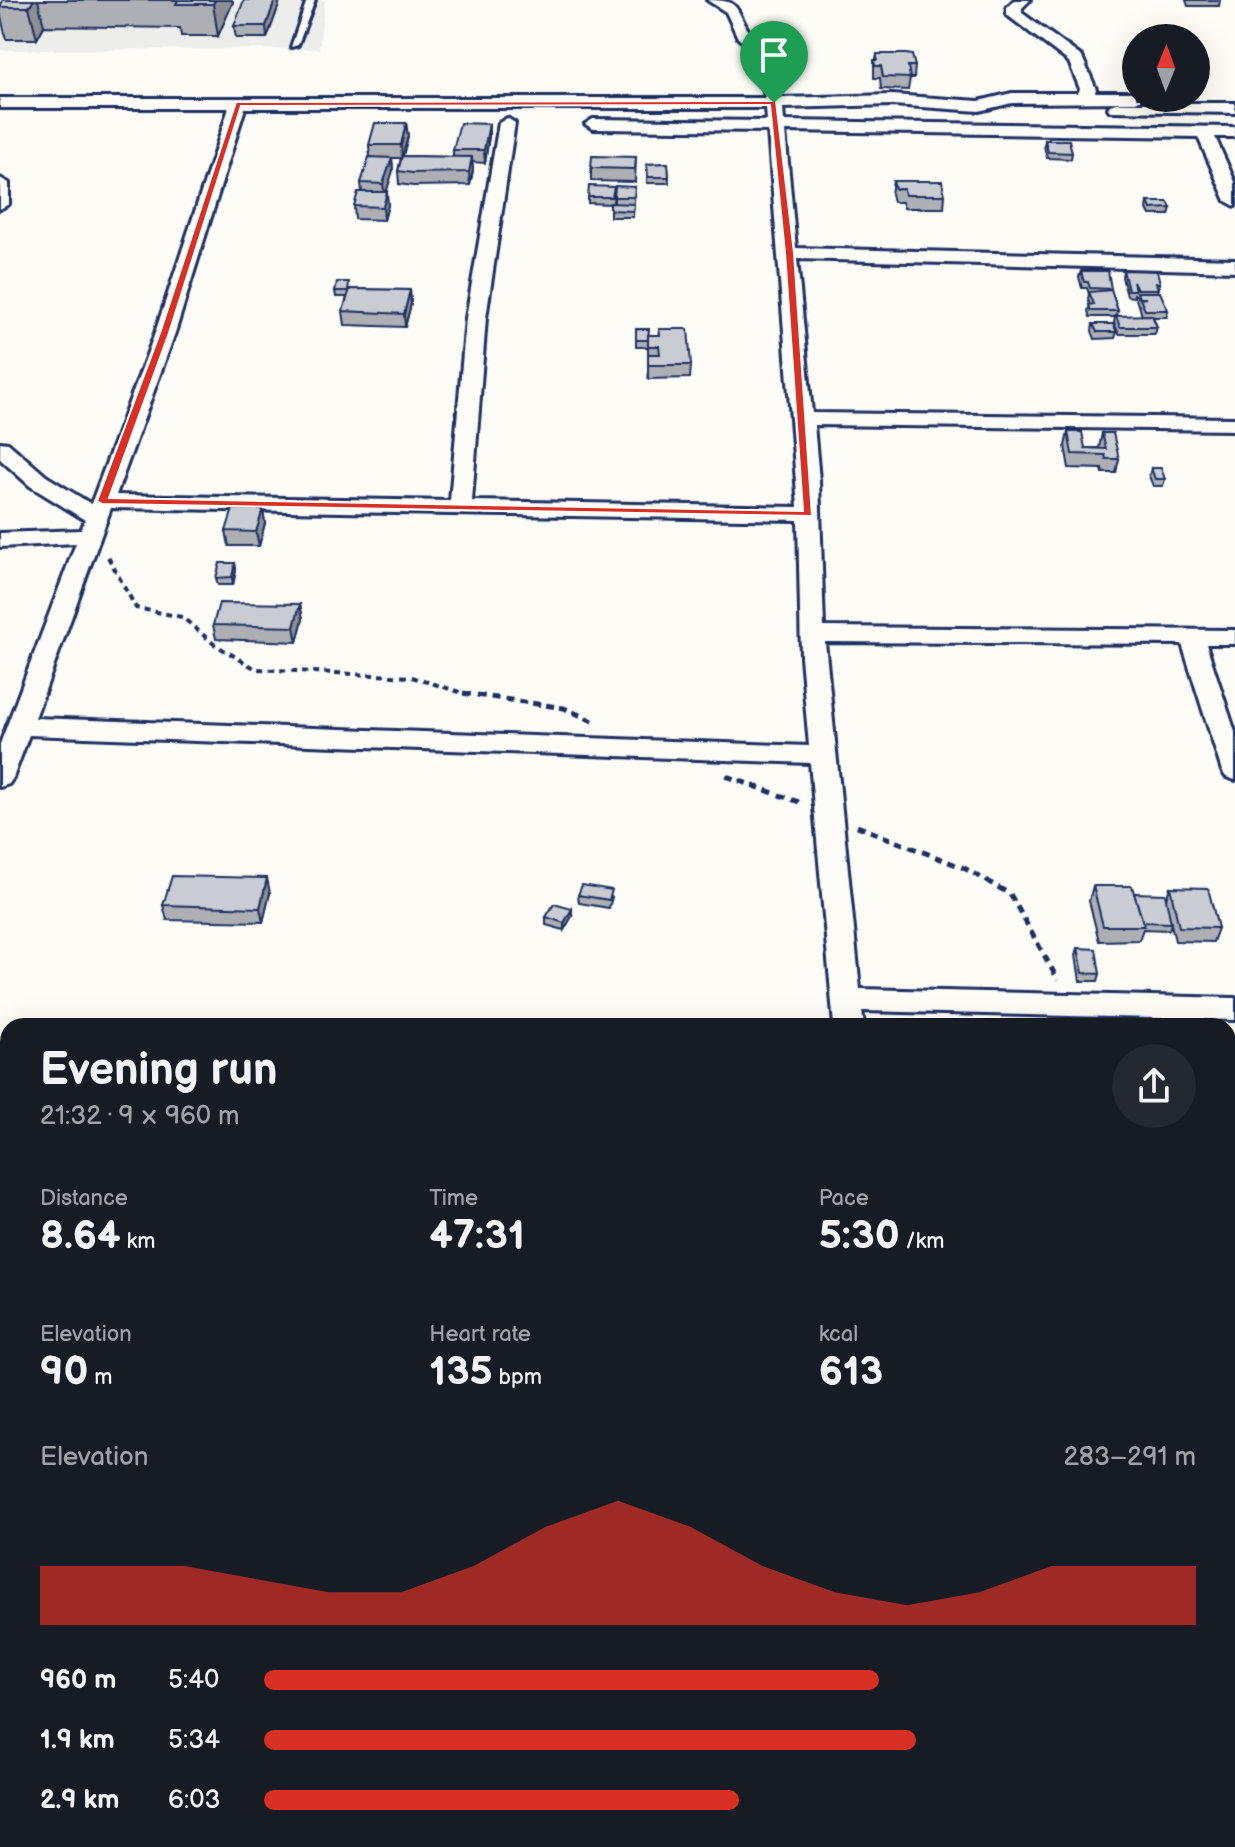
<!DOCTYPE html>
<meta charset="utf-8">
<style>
body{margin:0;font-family:"Balsamiq Sans",sans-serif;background:#242831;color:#f1f3f6;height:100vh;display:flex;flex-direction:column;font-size:30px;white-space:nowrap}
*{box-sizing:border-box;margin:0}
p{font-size:26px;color:#9ea1a6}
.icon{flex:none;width:44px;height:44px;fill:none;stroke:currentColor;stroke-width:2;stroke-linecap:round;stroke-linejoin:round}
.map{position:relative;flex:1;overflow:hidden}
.sheet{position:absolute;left:0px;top:1018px;width:1236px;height:830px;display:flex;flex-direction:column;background:#171b24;border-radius:24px 24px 0 0;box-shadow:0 8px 32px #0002}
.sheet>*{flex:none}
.needle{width:52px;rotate:1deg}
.fabs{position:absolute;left:1122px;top:24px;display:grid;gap:16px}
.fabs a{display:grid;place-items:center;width:88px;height:88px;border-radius:50%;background:#171b24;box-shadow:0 8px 32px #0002;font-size:40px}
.pin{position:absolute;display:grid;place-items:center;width:68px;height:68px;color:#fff;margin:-82px -34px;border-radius:50% 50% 50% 0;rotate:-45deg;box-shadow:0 0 8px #0007}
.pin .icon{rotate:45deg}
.round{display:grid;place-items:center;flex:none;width:84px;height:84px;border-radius:42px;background:#242831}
.head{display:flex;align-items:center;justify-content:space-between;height:136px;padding:0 40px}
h1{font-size:44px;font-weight:800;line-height:60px}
.stats{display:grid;grid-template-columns:repeat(3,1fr);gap:12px;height:136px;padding:8px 40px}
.stats div{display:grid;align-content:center}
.stats b{font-size:40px;font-weight:800}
.stats small{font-size:22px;font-weight:400}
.stats p{font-size:22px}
.chart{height:224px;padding:16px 40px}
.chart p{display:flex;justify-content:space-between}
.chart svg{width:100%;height:144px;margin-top:8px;fill:#d93025;opacity:.7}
ul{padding:0 40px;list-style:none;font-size:26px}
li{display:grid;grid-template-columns:128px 96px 1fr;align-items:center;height:60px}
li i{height:20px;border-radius:10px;background:#d93025}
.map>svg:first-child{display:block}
.built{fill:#edeeec}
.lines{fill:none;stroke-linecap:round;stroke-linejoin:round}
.lane-casing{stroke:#1b2f5e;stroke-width:6}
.street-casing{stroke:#1b2f5e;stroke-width:6}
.path-far1{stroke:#1b2f5e;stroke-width:4;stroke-dasharray:6 5;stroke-linecap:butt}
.path{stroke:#1b2f5e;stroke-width:5;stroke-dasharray:8 6;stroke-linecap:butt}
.lane{fill:#fdfcf7;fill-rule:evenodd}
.street{fill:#fdfcf7;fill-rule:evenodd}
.wall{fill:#adafb5;stroke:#1b2f5e;stroke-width:2}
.shaded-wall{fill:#8d8f94;stroke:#1b2f5e;stroke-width:2}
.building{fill:#c9ccd3;stroke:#1b2f5e;stroke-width:2}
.route{fill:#d93025;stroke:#fff;stroke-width:2;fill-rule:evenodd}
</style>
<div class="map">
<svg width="1235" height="1847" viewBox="0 0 1235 1847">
<rect width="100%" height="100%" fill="#fdfcf7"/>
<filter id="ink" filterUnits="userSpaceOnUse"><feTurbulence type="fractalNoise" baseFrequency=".0125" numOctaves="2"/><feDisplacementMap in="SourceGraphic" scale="16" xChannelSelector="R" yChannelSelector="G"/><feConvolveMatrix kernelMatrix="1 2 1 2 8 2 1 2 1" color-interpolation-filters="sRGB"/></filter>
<g filter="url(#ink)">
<!-- built -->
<polygon class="built" points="0,0 325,0 319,49 0,50"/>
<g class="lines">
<defs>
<polygon id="lane" points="307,0 315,0 298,45 291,47"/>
<g id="street">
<path d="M707 0C739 0 734 5 748 30 753 38 765 45 773 51L781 98 892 95 979 101 1012 93H1078L1080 89 1069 62 1007 15V7L1014 0H1030L1022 8V13L1082 57 1096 89 1095 92H1136V98H1143L1136 102 1012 103 979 111 892 105 783 108 784 121 1235 127V137H1215L1235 182V206L1226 201 1198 137 785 131 796 248 1235 259V271L797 259 812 413 1235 418V430L814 425 819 480 824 627 1235 630V644H1206L1235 732V780L1226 777 1222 771 1182 644 825 642 860 989 1235 998V1020L862 1011 864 1026H834L810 763 29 735 13 778 9 784 0 787V744L76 543 0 547V533L81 530 85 520 30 486 0 459V442L8 443 46 476 91 504 155 333 229 108H0V98H765L759 56 738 38 726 12ZM245 108H766L767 121 593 119 585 124 593 129 768 131 798 507 472 501 486 318 515 123 507 118 499 123 466 318 450 501 116 495 175 333ZM111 508 798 520 801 657 809 746 35 718Z"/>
<polygon points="1116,103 1235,103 1235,113 1110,111 1108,108 1110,105"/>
<polygon points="0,178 9,183 9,204 0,209"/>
<rect x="0" y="1044" width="8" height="24"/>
<polygon points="0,1331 8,1334 8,1364 0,1361"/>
<rect x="1228" y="1595" width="7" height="38"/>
<rect x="555" y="1840" width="42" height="7"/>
</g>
</defs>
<!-- lane casing -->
<use href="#lane" class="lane-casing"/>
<!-- street casing -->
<use href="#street" class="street-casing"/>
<!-- path-far1 -->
<polyline class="path-far1" points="108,557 136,608 182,617 214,644 256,669 412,677 469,695"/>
<!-- path -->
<g class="path">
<polyline points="463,693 564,708 595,722"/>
<polyline points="726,776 799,802"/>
<polyline points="857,826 964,868 1010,894 1058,980"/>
</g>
<!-- lane -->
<use href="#lane" class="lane"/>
<!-- street -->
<use href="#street" class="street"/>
</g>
<!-- wall -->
<g class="wall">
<polygon points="3,0 232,0 233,2 218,36 181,36 180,28 44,26 37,39 6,39 0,12 0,5"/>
<polygon points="1186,0 1220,0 1219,6 1188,6"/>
<polygon points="279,5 267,38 236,38 234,26"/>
<polygon points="877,54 915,66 914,78 910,78 908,90 881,89 880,78 874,78 874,60 876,60"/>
<polygon points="406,123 408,136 403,156 453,157 453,150 489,124 489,136 485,163 472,162 473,170 470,185 413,186 399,184 398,171 401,158 392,158 393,170 386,192 388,205 384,220 355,219 354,206 362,192 361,183 370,157 369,145"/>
<polygon points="1045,140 1072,153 1071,159 1047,158 1044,146"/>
<polygon points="636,157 635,182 591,181 591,168"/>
<polygon points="668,163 669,183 647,183 647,164"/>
<polygon points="893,181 945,195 944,208 904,208 902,202 893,202 891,194"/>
<polygon points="614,187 613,203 614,203 614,197 635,187 633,217 610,217 610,204 588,203 588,197"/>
<polygon points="1148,202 1171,208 1169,215 1150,215 1147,209"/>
<polygon points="1123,270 1160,283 1157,292 1168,310 1167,317 1153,317 1157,327 1155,334 1119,334 1114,323 1115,317 1090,317 1088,311 1090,305 1088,299 1089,294 1087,288 1082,288 1079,277 1081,271 1111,289 1118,311 1117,316 1142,316 1139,305 1138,305 1136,299 1137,296 1134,294 1134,297 1127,296 1122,277"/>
<polygon points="350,289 410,290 411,304 405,327 345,325 343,311 347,297 336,297 335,291"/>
<polygon points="1093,324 1117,332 1115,338 1095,339 1092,331"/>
<polygon points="636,329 649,335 691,365 690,378 648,379 648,347 636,347"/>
<polygon points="1068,432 1085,448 1099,448 1102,433 1119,459 1116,473 1103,473 1102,469 1069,468 1065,446"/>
<polygon points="1151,468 1165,479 1163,486 1153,486 1149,476"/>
<polygon points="263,509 265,523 259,546 229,546 226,531"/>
<polygon points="235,563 236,570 233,585 218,585 216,578"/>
<polygon points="300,604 303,619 297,642 216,639 213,625"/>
<polygon points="1093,886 1166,899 1170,887 1218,928 1213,942 1175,941 1171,924 1169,930 1143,929 1139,940 1099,941 1089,901"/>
<polygon points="270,893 263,922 167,920 163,905"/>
<polygon points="578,895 612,897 609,908 579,903"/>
<polygon points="572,916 564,930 546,925 546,917"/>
<polygon points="1078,948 1100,974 1098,981 1080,981 1076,955"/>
</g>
<!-- shaded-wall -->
<g class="shaded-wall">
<polygon points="34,0 38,0 44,26 37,39 29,7"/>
<polygon points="215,0 232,0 233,2 218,36 213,4"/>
<polygon points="275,0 278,0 279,5 267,38 266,26"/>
<polygon points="406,123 408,136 402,158 401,145"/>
<polygon points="489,124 489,136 485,163 484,150"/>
<polygon points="472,157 473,170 470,185 469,172"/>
<polygon points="392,158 393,170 385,197 383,184"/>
<polygon points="387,192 388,205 384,220 383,207"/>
<polygon points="410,290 411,304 405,327 404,314"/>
<polygon points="263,509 265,523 259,546 256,532"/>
<polygon points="235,563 236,570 233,585 232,577"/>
<polygon points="300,604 303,619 297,642 294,627"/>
<polygon points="267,878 270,893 263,922 260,908"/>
<polygon points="572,909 572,916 564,930 564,923"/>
</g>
<!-- building -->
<g class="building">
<polygon points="3,0 34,0 29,7 0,7"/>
<polygon points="178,0 215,0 213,4 176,4"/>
<polygon points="244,0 275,0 266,26 234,26"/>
<polygon points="877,54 906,54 912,55 915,66 908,66 910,78 883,77 881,66 875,66 874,60 877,60"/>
<polygon points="375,123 406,123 401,145 369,145"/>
<polygon points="460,123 489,124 484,150 453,150"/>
<polygon points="1045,140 1069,140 1072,153 1048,152"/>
<polygon points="402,156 472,157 469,172 412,173 398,171"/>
<polygon points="592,156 636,157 635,169 591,168"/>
<polygon points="369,157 392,158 383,184 361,183"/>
<polygon points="668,163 669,177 648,177 647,164"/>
<polygon points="893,181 942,181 945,195 905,195 904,189 895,189"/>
<polygon points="589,186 614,187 612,197 588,197"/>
<polygon points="615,186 635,187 634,197 614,197"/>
<polygon points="358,192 387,192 383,207 354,206"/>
<polygon points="1148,202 1168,202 1171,208 1151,209"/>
<polygon points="610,203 634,204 633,211 610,210"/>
<polygon points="1123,270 1157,271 1160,283 1156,283 1158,289 1137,289 1133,282 1135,290 1128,290"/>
<polygon points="1081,271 1108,271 1111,289 1090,288 1088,282 1084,282"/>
<polygon points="337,282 349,282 348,291 335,291"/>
<polygon points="350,289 410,290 404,314 343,311"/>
<polygon points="1111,290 1118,311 1091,311 1089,305 1094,304 1089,292"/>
<polygon points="1137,292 1160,292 1168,310 1145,310 1140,299 1146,298 1139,298"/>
<polygon points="1152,315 1157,327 1120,327 1116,316"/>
<polygon points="1093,324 1113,324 1117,332 1097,332"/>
<polygon points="636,329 649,329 648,340 636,340"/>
<polygon points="659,329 688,329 691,365 648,365 648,354 660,354 659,346 648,346 648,335 660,335"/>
<polygon points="1068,432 1082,432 1085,448 1106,449 1102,433 1113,433 1119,459 1106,459 1105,455 1072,454"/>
<polygon points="1151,468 1161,468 1165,479 1155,479"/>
<polygon points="233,509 263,509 256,532 226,531"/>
<polygon points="220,563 235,563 232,577 216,578"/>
<polygon points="219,603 300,604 294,627 213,625"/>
<polygon points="172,876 267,878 260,908 163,905"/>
<polygon points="582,885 612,890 609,900 578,895"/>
<polygon points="1093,886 1132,886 1144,926 1103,926"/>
<polygon points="1170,887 1208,888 1218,928 1179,927"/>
<polygon points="1134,893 1165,894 1171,923 1143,922"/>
<polygon points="554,904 572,909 564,923 546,917"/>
<polygon points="1078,948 1096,949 1100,974 1083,973"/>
</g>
</g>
<!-- route -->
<path class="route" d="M776 101 794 253 812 516 102 504 97 501 160 333 236 102ZM770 105 785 253 803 511 109 498 169 333 241 106Z"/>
</svg>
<div class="fabs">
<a><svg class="needle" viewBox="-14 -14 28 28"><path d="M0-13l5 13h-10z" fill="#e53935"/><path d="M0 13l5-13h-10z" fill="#9ea1a6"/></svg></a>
</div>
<div class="pin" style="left:774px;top:103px;background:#1e9e55"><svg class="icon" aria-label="arrive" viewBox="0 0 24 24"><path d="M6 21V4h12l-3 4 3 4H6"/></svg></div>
<section class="sheet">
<div class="head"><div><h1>Evening run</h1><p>21:32 · 9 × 960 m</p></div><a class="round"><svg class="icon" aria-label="share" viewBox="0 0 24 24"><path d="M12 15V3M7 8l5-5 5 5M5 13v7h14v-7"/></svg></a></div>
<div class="stats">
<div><p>Distance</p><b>8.64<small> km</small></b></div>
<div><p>Time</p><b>47:31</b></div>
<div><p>Pace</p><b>5:30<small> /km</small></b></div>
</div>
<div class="stats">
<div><p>Elevation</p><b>90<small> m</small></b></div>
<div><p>Heart rate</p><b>135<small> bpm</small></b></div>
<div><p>kcal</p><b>613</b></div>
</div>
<div class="chart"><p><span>Elevation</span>283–291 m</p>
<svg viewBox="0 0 160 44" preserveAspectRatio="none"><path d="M0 44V26L10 26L20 26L30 30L40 34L50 34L60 26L70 14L80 6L90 14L100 26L110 34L120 38L130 34L140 26L150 26L160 26V44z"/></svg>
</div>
<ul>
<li><b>960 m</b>5:40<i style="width:66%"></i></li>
<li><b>1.9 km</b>5:34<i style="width:70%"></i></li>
<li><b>2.9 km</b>6:03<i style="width:51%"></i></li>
</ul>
</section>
</div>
